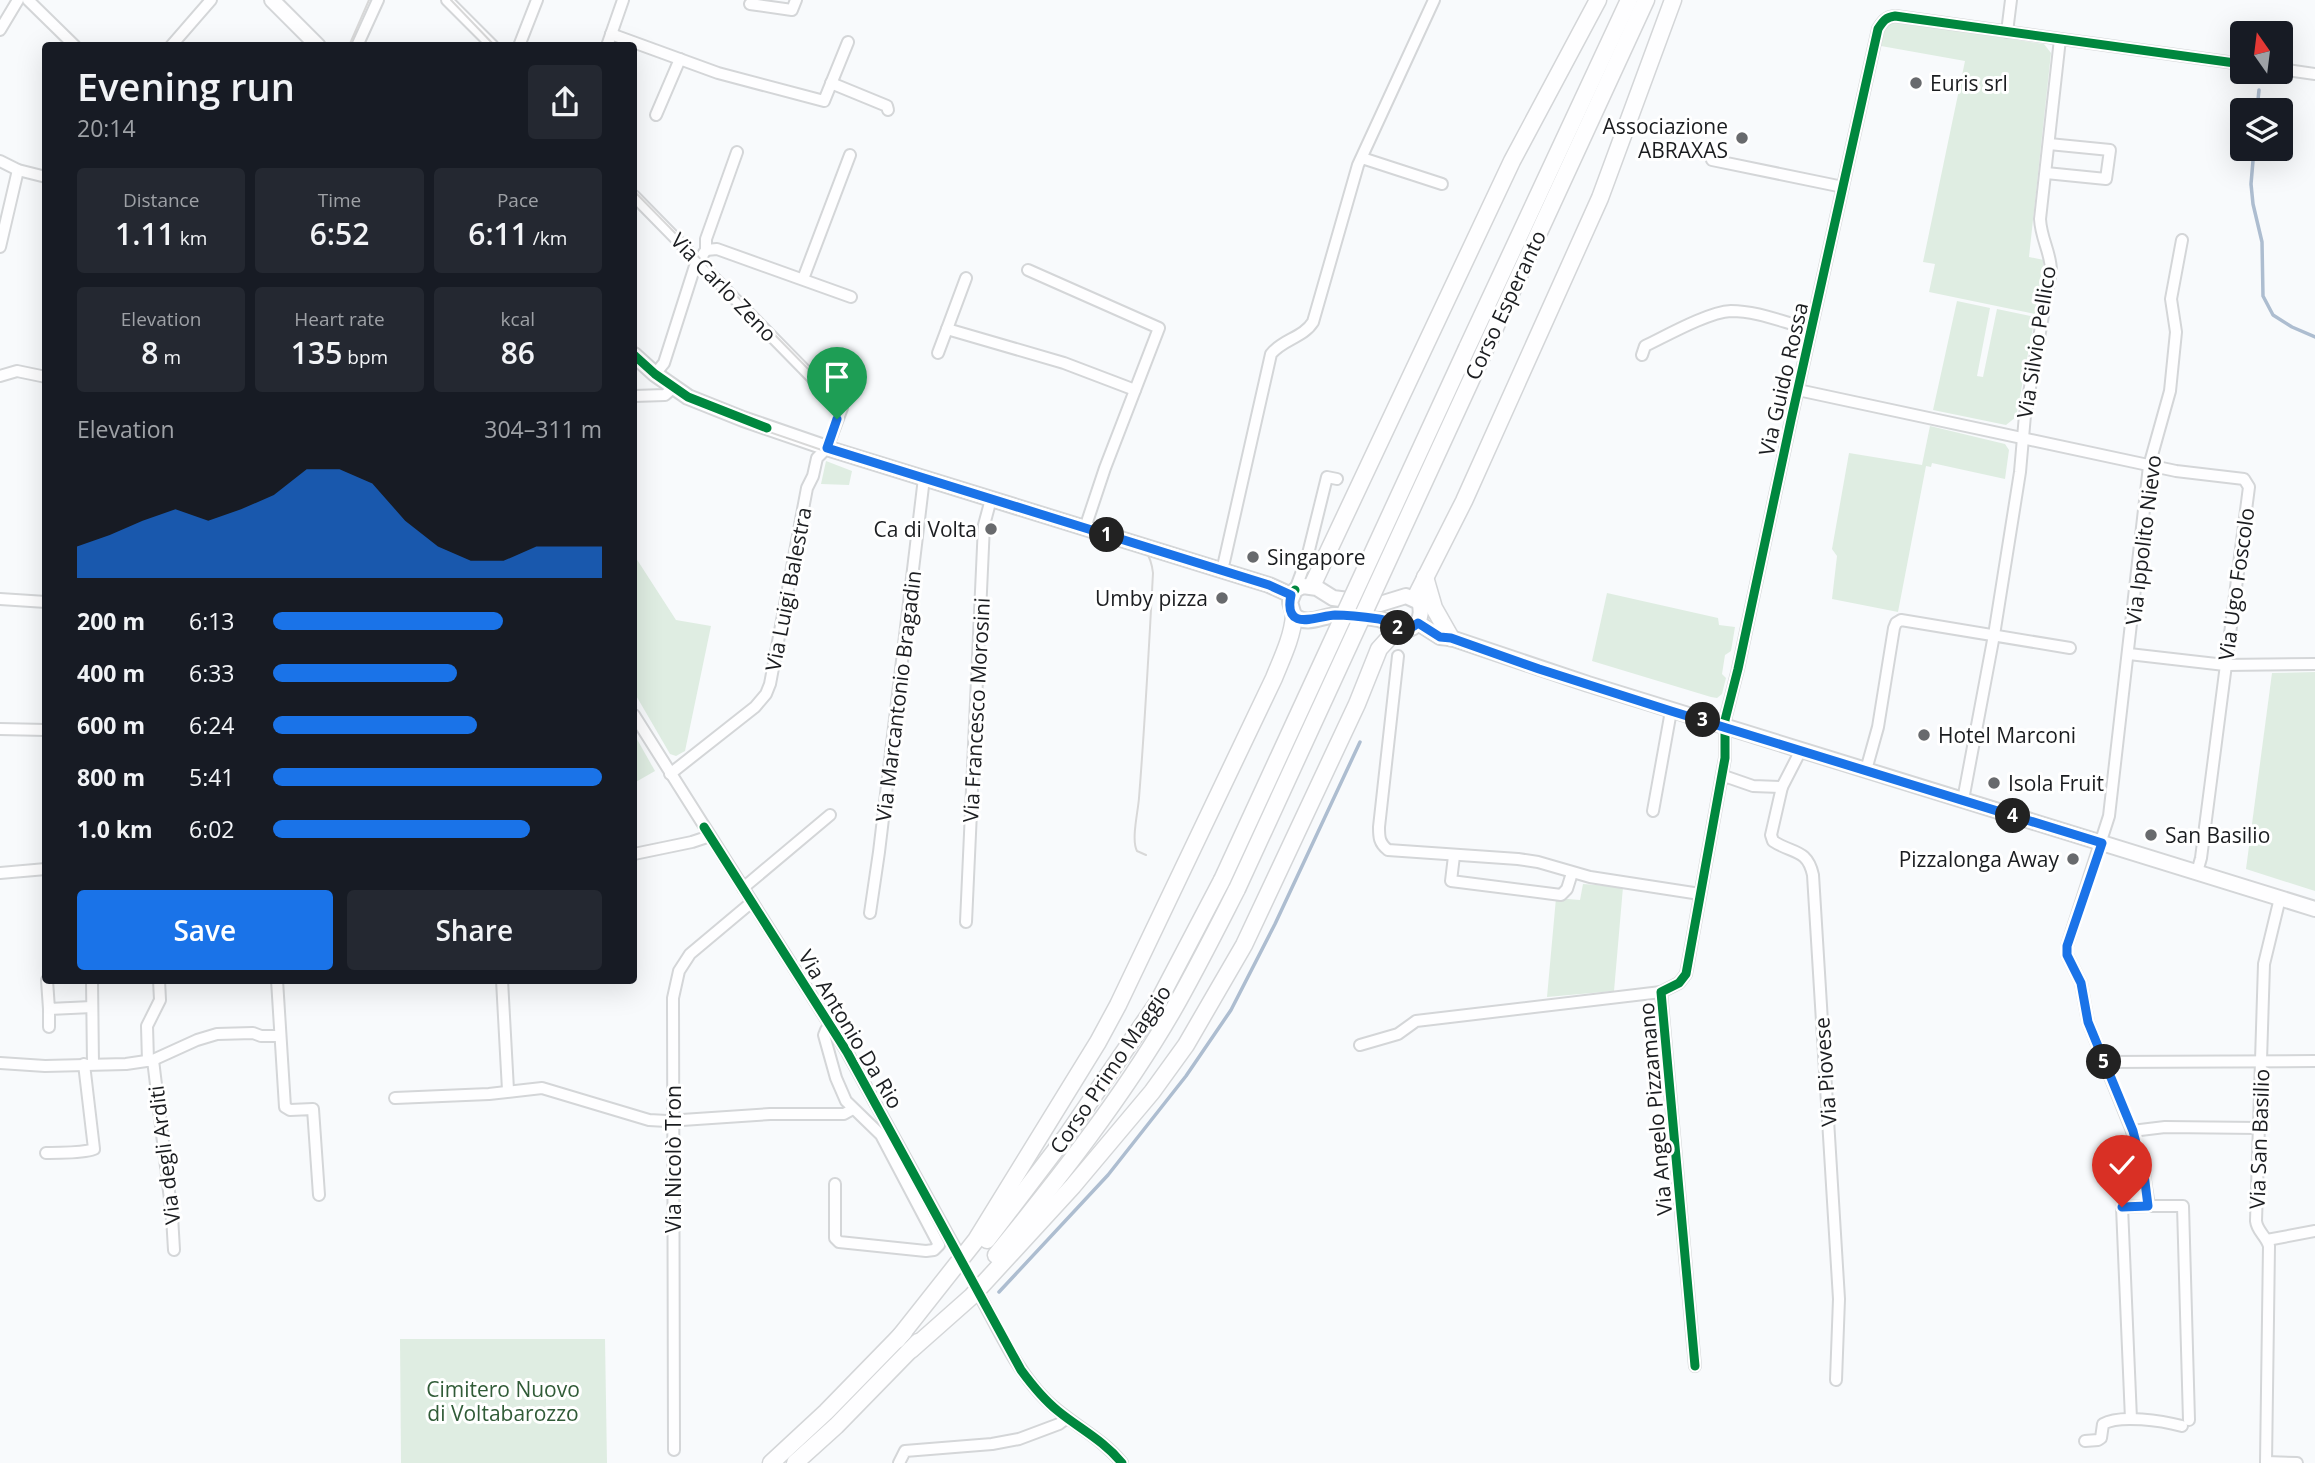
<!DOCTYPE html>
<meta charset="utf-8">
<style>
body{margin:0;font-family:"Open Sans",sans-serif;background:#242831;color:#f1f3f6;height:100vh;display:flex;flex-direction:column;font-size:26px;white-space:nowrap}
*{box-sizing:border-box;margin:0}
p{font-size:23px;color:#9ea1a6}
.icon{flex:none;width:38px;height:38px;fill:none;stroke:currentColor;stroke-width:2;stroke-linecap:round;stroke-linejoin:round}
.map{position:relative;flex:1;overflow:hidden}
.drawer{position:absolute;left:42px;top:42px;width:595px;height:942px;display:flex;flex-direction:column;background:#171b24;border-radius:7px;box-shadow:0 7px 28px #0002}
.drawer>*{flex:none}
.needle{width:46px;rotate:346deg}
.fabs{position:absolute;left:2230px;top:21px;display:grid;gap:14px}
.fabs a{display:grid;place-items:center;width:63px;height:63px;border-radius:7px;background:#171b24;box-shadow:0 7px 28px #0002;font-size:35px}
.pin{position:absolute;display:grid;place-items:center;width:60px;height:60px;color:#fff;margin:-72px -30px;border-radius:50% 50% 50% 0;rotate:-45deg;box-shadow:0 0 7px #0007}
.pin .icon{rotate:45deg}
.km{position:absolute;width:35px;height:35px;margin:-18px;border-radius:50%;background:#222;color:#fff;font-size:19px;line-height:35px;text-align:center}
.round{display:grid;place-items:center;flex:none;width:74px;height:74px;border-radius:7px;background:#242831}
.overview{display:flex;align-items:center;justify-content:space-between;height:119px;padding:0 35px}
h1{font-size:38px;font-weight:600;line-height:52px}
.metrics{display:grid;grid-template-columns:repeat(3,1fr);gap:10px;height:119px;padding:7px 35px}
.metrics div{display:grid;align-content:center;border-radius:7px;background:#242831;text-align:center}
.metrics b{font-size:30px;font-weight:600}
.metrics small{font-size:19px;font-weight:400}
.metrics p{font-size:19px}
.chart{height:196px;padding:14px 35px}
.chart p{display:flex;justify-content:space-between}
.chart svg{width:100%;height:126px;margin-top:7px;fill:#1a73e8;opacity:.7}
.button{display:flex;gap:14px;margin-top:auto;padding:14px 35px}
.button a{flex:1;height:80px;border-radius:7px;background:#1a73e8;color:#fff;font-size:28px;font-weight:600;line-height:80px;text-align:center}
.button a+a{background:#242831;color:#f1f3f6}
ul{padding:0 35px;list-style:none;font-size:23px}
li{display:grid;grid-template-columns:112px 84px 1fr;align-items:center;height:52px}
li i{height:18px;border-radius:9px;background:#1a73e8}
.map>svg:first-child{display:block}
.green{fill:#dfede2}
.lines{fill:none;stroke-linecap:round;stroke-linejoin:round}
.stream{stroke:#adbdd0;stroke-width:3.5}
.minor-tunnel{stroke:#d7d9db;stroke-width:10;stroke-dasharray:10 5;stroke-linecap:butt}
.minor-casing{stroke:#d4d6d8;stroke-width:14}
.major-casing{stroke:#d4d6d8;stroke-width:18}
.highway-casing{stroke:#d4d6d8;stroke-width:19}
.minor{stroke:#fefeff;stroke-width:10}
.major{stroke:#fefeff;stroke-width:14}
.highway{stroke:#fefeff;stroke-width:16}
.tram{stroke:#d8d8d8;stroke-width:2}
.highway-bridge-casing{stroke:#d4d6d8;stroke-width:19;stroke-linecap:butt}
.highway-bridge{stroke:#fefeff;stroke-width:16}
.cycleway-casing{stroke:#fff;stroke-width:13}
.cycleway{stroke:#00873e;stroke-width:9}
.route-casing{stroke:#fff;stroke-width:14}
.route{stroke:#1a73e8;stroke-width:9}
.poi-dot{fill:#686a6d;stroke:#fff;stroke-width:2.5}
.labels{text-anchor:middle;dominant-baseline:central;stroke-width:6;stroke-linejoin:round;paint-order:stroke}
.poi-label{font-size:21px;fill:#1b1d20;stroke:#fff;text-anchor:start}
.street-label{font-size:21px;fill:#1b1d20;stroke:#fff}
.park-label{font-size:21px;fill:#305b37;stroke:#fff}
</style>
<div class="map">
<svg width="2315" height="1463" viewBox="0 0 2315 1463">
<rect width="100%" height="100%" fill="#f8fafc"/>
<!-- green -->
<g class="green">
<polygon points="1892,21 2044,44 2051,53 2029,257 2044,260 2035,314 1929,292 1935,264 1923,262 1965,61 1881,46 1885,27"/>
<polygon points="1957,301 1990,308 1977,376 1983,377 1997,309 2035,317 2016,417 2006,425 1933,410"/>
<polygon points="1930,426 2005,444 2009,450 2005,479 1932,463 1931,467 1926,466 1898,612 1832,599 1837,556 1832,549 1849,453 1922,465"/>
<polygon points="826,461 852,471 849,485 821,484"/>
<polygon points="634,555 676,620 711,626 685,751 676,756 670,754 634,692"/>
<polygon points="1607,593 1718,618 1719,625 1735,627 1731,651 1725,655 1722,674 1726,678 1722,694 1717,698 1711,697 1592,661"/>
<polygon points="2315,672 2315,891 2246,869 2272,673"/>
<polygon points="634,734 655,771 634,783"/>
<polygon points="1583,884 1623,887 1614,991 1547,997 1556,898 1580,900"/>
<polygon points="400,1339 605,1339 607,1463 401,1463"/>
</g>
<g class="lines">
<!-- stream -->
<g class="stream">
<polyline points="2257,110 2259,90"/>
<polyline points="2254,149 2251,184 2253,204 2262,242 2263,296 2273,315 2292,327 2315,337"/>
<polyline points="999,1292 1108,1175 1186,1076 1231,1010 1275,924 1360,742"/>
</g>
<!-- minor-tunnel -->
<polyline class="minor-tunnel" points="959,1255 979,1293"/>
<defs>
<g id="minor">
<polyline points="28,0 75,46"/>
<polyline points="447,0 493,46"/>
<polyline points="750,4 792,10 796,0"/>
<polyline points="0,30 18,0"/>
<polyline points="2007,32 2011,0"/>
<polyline points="611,34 718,73 824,101 848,42"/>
<polyline points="171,46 211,0"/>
<polyline points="357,46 378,0"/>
<polyline points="519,46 537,0"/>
<polyline points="607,46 623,0"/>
<polyline points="2280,69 2315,74"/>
<polyline points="831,83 887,106 888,110"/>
<polyline points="656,115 680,59"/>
<polyline points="1362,158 1442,184"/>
<polyline points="1712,160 1843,187"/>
<polyline points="0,161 18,170 46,177"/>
<polyline points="2046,173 2106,179 2110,150 2049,144"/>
<polyline points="634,196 842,408 827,448 817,458 813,476 807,488 770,684 766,694 755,707 670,774"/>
<polyline points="0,247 18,170"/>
<polyline points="706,250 717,249 851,297"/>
<polyline points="1028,270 1159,328 1105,468 1085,528"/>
<polyline points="966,278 947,329 1064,363 1135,390"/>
<polyline points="803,279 850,155"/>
<polyline points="938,353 947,329"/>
<path d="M1642 355 1645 346C1666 336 1708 312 1731 311 1758 311 1785 323 1811 329"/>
<polyline points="655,374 664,363 695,266 706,250 706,239 737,152"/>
<polyline points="0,376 17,371 46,377"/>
<polyline points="1798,390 2176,471 2244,479 2249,487 2201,858 2197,872"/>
<polyline points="634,396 665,395 673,388"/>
<path d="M1222 571 1271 354C1283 339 1303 338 1313 322L1358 165 1434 0"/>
<polyline points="1295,590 1307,558 1327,477 1337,479"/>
<polyline points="0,599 46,602"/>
<polyline points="2129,654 2225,665 2315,664"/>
<path d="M1398 656 1379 827C1379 837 1379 843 1388 850L1518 859 1538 862 1590 877 1700 894"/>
<polyline points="634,715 847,1052 959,1255"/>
<polyline points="0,729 46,730"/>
<path d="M1801 750 1782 787 1771 835 1773 841C1792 854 1807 848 1813 875L1839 1299 1836 1380"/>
<polyline points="1866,770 1878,727 1894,628 1896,623 1901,620 2070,648"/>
<polyline points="1721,780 1727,777 1753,786 1782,787"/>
<path d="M1963 800 1994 635 2020 472 2025 415 2051 271C2051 253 2041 239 2040 219L2060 39"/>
<polyline points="1653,811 1671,711"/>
<polyline points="634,854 692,842 710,836"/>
<polyline points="1454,856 1451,881 1561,895 1567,889 1572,873"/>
<polyline points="0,873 46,869"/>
<polyline points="743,888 830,815"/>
<polyline points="870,913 879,852 924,478"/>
<polyline points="966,922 984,525 991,499"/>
<polyline points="47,980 49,1009 92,1007"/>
<polyline points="92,980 93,1064"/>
<polyline points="277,980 285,1107 290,1110 313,1109 319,1195"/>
<polyline points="502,980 508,1090"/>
<polyline points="49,1009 49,1027"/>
<polyline points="831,1026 826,1030 824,1035 836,1078 846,1101 881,1135 939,1245 934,1250 926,1251 839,1242 835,1238 835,1184"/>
<polyline points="1360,1045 1398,1034 1416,1021 1661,992"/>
<polyline points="153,1060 172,1216 174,1250"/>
<polyline points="148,1061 147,1026 160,1000 159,980"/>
<polyline points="2104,1062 2315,1061"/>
<polyline points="0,1063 45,1066 126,1064 153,1060 197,1040 217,1034 253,1033 261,1036 280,1036"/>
<polyline points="395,1098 489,1094 542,1088 649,1120 667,1121 770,1114 844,1114 853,1109"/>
<polyline points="2132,1131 2165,1127 2259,1128"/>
<path d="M46 1153C61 1152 80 1154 94 1149L84 1064"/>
<polyline points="2149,1206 2183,1206 2189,1420"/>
<polyline points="2267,1240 2315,1231"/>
<path d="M980 1296C1000 1332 1017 1372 1047 1401 1071 1424 1101 1437 1122 1463"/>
<path d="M1695 1366 1661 992 1679 983 1686 974 1721 780 1725 758V720L1738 669 1791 420 1878 29C1883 21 1886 17 1895 16L2242 64"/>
<polyline points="2131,1419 2122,1207 2149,1206 2144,1174 2132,1131 2088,1022 2081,983 2067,955 2067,946 2109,816 2149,466 2170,391 2176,332 2171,299 2182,240"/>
<path d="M2085 1441 2098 1440 2101 1438 2103 1424C2120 1414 2163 1421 2182 1426"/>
<polyline points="674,1450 673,998 679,971 690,954 752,902"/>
<polyline points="2266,1462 2297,1463"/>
<polyline points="899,1463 905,1451 992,1444 1019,1439 1059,1424 1067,1418"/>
<path d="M2266 1463 2269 1246C2266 1236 2257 1231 2256 1221L2264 964 2280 898"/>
</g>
<g id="major">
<polyline points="272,0 318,46"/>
<polyline points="634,355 655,374 688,397 743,419 833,450 1269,585 1291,595"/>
<path d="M1303 586 1317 588 1333 598 1371 603 1380 604 1406 596 1419 602C1424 616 1417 634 1399 628 1392 625 1386 621 1379 619 1367 617 1353 616 1341 615 1323 614 1310 627 1294 616L1290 602 1295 590Z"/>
<polyline points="1418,623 1440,637 1451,638 1588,684 2315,909"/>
</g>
<g id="highway">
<polyline points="1467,348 1629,0"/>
<polyline points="1483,354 1646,0"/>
<polyline points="1425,577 1434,608 1451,638"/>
<polyline points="1312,586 1512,161 1598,0"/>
<polyline points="1415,598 1464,501 1600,198 1673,0"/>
<polyline points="987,1240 1067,1135 1158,1002 1222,880"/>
<path d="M996 1255C1059 1178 1122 1098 1172 1012 1195 972 1216 930 1237 889"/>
<path d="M897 1340 976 1240 1098 1042 1118 1005 1274 678C1282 658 1292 638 1294 616"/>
<polyline points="911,1350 972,1296 1073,1186 1152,1092 1186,1045 1244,945 1357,704 1379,649 1398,628"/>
<polyline points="771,1463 826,1412 904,1332"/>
<polyline points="795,1463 836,1426 918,1342"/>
</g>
</defs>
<!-- minor casing -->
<use href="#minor" class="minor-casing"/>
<!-- major casing -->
<use href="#major" class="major-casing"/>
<!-- highway casing -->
<use href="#highway" class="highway-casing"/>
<!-- minor -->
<use href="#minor" class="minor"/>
<!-- major -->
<use href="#major" class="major"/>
<!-- highway -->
<use href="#highway" class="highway"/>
<!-- tram -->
<g class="tram">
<polyline points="451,0 495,46"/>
<polyline points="349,46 369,0"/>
<path d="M634 191 818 379C840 409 839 403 830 439L836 447 1128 538C1144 545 1151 555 1153 573 1149 648 1145 723 1139 798 1138 812 1131 840 1137 851L1146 855"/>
<polyline points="634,361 684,398 743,423 845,458"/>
</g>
<defs>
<g id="highway-bridge">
<polyline points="1222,880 1467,348"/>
<polyline points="1237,889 1483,354"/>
</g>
</defs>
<!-- highway-bridge casing -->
<use href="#highway-bridge" class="highway-bridge-casing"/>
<!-- highway-bridge -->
<use href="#highway-bridge" class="highway-bridge"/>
<defs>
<g id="cycleway">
<polyline points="634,355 655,374 688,397 767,428"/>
<polyline points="827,448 1269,585 1291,595 1295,590"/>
<path d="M704 827 847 1052 1021 1370C1032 1385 1043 1399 1058 1411 1080 1429 1103 1440 1122 1463"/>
<path d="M1695 1366 1661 992 1679 983 1686 974 1721 780 1725 758V720L1738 669 1791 420 1878 29C1883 21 1886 17 1895 16L2242 64"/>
</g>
</defs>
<!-- cycleway casing -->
<use href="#cycleway" class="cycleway-casing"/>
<!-- cycleway -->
<use href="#cycleway" class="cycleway"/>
</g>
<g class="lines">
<defs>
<path id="route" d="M837 419 827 448 1269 585 1291 595C1283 633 1317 616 1335 615 1349 615 1365 617 1379 619 1396 622 1401 637 1418 623L1440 637 1451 638 1539 669 1671 711 2102 843 2067 946V955L2081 983 2088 1022 2133 1131 2144 1174 2148 1206 2122 1207"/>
</defs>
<!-- route casing -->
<use href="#route" class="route-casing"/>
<!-- route -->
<use href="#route" class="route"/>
</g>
<!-- markers -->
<g class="poi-dot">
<circle cx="1916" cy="83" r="7"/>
<circle cx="1742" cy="138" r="7"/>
<circle cx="991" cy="529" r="7"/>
<circle cx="1253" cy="557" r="7"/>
<circle cx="1222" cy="598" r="7"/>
<circle cx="1924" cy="735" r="7"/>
<circle cx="1994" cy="783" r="7"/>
<circle cx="2151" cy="835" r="7"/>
<circle cx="2073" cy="859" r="7"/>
</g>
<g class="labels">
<!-- poi labels -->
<g class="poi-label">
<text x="1930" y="83">Euris srl</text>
<text x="1728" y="126" text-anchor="end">Associazione<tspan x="1728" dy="24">ABRAXAS</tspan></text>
<text x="977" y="529" text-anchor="end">Ca di Volta</text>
<text x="1267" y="557">Singapore</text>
<text x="1208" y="598" text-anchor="end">Umby pizza</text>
<text x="1938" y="735">Hotel Marconi</text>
<text x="2008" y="783">Isola Fruit</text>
<text x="2165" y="835">San Basilio</text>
<text x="2059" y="859" text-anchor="end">Pizzalonga Away</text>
</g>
<!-- street labels -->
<g class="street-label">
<text transform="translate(724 287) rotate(46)">Via Carlo Zeno</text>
<text transform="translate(1505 305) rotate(-65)">Corso Esperanto</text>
<text transform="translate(2036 342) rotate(-81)">Via Silvio Pellico</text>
<text transform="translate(1783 379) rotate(-77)">Via Guido Rossa</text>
<text transform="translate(2143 540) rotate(-83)">Via Ippolito Nievo</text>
<text transform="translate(2236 584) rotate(-82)">Via Ugo Foscolo</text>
<text transform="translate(788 589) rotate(-79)">Via Luigi Balestra</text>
<text transform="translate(898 696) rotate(-83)">Via Marcantonio Bragadin</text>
<text transform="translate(976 710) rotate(-87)">Via Francesco Morosini</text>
<text transform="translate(851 1029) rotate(59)">Via Antonio Da Rio</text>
<text transform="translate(1110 1069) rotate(-56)">Corso Primo Maggio</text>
<text transform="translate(1825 1072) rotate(-94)">Via Piovese</text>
<text transform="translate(1655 1109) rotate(-95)">Via Angelo Pizzamano</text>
<text transform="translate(2259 1139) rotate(-88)">Via San Basilio</text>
<text transform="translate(164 1155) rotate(-97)">Via degli Arditi</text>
<text transform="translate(673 1159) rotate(-90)">Via Nicolò Tron</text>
</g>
<!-- park labels -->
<g class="park-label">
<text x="503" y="1389">Cimitero Nuovo<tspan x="503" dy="24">di Voltabarozzo</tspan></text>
</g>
</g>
</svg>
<div class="fabs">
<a><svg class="needle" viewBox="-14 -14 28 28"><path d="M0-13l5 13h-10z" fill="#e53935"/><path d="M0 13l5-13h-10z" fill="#9ea1a6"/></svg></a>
<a><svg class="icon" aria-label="layers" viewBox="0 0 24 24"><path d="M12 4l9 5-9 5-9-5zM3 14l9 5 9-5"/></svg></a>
</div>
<div class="pin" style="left:837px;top:419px;background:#1e9e55"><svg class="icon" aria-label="arrive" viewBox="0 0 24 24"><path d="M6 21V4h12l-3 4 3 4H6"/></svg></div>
<div class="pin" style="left:2122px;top:1207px;background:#d93025"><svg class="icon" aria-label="check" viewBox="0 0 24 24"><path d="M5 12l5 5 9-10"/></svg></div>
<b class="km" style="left:1107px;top:535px">1</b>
<b class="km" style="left:1398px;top:628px">2</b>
<b class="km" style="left:1703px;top:720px">3</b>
<b class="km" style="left:2013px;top:816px">4</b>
<b class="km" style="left:2104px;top:1062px">5</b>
<section class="drawer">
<div class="overview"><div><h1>Evening run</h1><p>20:14</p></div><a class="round"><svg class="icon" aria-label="share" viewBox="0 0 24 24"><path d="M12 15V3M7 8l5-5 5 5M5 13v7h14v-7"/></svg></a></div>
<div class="metrics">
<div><p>Distance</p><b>1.11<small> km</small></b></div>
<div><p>Time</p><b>6:52</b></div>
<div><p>Pace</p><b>6:11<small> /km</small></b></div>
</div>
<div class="metrics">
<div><p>Elevation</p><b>8<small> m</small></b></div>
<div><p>Heart rate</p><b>135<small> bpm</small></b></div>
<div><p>kcal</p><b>86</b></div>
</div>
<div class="chart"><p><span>Elevation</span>304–311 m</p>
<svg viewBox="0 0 160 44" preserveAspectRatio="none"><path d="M0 44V33L10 29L20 24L30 20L40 24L50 20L60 15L70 6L80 6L90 11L100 24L110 33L120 38L130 38L140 33L150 33L160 33V44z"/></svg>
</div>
<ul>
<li><b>200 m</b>6:13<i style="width:70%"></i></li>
<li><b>400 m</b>6:33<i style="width:56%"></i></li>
<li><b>600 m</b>6:24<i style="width:62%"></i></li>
<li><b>800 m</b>5:41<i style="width:100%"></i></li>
<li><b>1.0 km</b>6:02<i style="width:78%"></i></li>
</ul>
<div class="button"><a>Save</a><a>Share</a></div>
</section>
</div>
